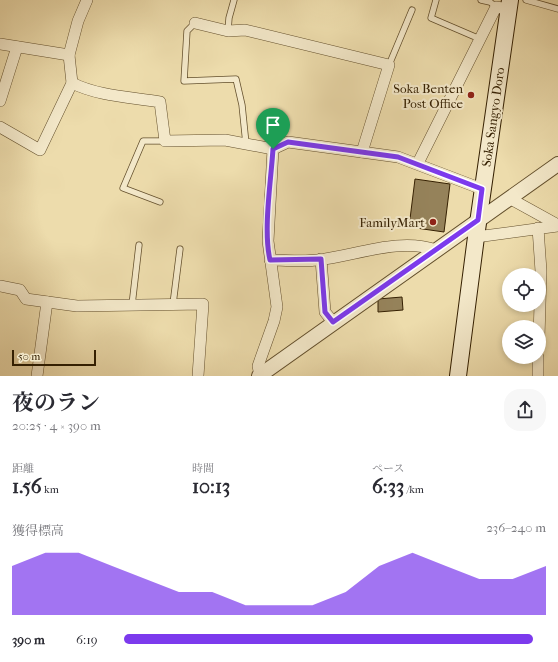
<!DOCTYPE html>
<html lang="ja">
<meta charset="utf-8">
<style>
body{margin:0;font-family:"IM FELL French Canon","Noto Serif JP",serif;background:#f7f7f7;color:#2b2b33;height:100vh;display:flex;flex-direction:column;font-size:15px;white-space:nowrap}
*{box-sizing:border-box;margin:0}
p{font-size:13px;color:#7c7c81}
.icon{flex:none;width:22px;height:22px;fill:none;stroke:currentColor;stroke-width:2;stroke-linecap:round;stroke-linejoin:round}
.map{position:relative;height:376px;overflow:hidden}
.sheet{display:flex;flex-direction:column;background:#fff;flex:1}
.sheet>*{flex:none}
.controls{position:absolute;left:502px;top:268px;display:grid;gap:8px}
.controls a{display:grid;place-items:center;width:44px;height:44px;border-radius:50%;background:#fff;box-shadow:0 2px 6px #0003;font-size:20px}
.scale{position:absolute;left:12px;bottom:10px;width:84px;box-sizing:border-box;padding-left:4px;border:2px solid #352002;border-top:0;font-size:11px;line-height:14px;white-space:nowrap;color:#352002;-webkit-text-stroke:3px #f3e8c9;paint-order:stroke}
.pin{position:absolute;display:grid;place-items:center;width:34px;height:34px;color:#fff;margin:-41px -17px;border-radius:50% 50% 50% 0;rotate:-45deg;box-shadow:0 0 4px #0007}
.pin .icon{rotate:45deg}
.round{display:grid;place-items:center;flex:none;width:42px;height:42px;border-radius:16px;background:#f7f7f7}
.head{display:flex;align-items:center;justify-content:space-between;height:68px;padding:0 12px}
h1{font-size:22px;font-weight:700;line-height:30px}
.stats{display:grid;grid-template-columns:repeat(3,1fr);gap:6px;height:68px;padding:4px 12px}
.stats div{display:grid;align-content:center}
.stats b{font-size:20px;font-weight:700}
.stats small{font-size:11px;font-weight:400}
.stats p{font-size:11px}
.chart{height:112px;padding:8px 12px}
.chart p{display:flex;justify-content:space-between}
.chart svg{width:100%;height:72px;margin-top:4px;fill:#7c3aed;opacity:.7}
ul{padding:0 12px;list-style:none;font-size:13px}
li{display:grid;grid-template-columns:64px 48px 1fr;align-items:center;height:30px}
li i{height:10px;border-radius:5px;background:#7c3aed}
.map>svg:first-child{display:block}
.building{fill:#95825a;stroke:#352002}
.lines{fill:none;stroke-linecap:round;stroke-linejoin:round}
.service-casing{stroke:#634f2c;stroke-width:7}
.minor-casing{stroke:#634f2c;stroke-width:12}
.tertiary-casing{stroke:#634f2c;stroke-width:16}
.secondary-casing{stroke:#352002;stroke-width:18}
.service{stroke:#f3e8c9;stroke-width:5.5}
.minor{stroke:#f3e8c9;stroke-width:11}
.tertiary{stroke:#f3e8c9;stroke-width:14}
.secondary{stroke:#f3e8c9;stroke-width:16}
.route-casing{stroke:#fff;stroke-width:8}
.route{stroke:#7c3aed;stroke-width:5}
.poi-dot{fill:#8f2418;stroke:#f3e8c9;stroke-width:1.5}
.labels{text-anchor:middle;dominant-baseline:central;stroke-width:4;stroke-linejoin:round;paint-order:stroke}
.poi-label{font-size:13px;fill:#352002;stroke:#f3e8c9;text-anchor:end}
.street-label{font-size:13px;fill:#352002;stroke:#f3e8c9}
</style>
<div class="map">
<svg width="558" height="376" viewBox="0 0 558 376">
<rect width="100%" height="100%" fill="#eddcac"/>
<filter id="stains"><feTurbulence type="fractalNoise" baseFrequency=".005" numOctaves="4"/><feColorMatrix values="0 0 0 0 .2 0 0 0 0 .09 0 0 0 0 .02 0 0 0 .5 -.17"/></filter>
<radialGradient id="worn" r=".72"><stop offset=".6" stop-color="#630" stop-opacity="0"/><stop offset="1" stop-color="#630" stop-opacity=".3"/></radialGradient>
<!-- building -->
<g class="building">
<polygon points="415,179 450,184 444,232 409,227"/>
<polygon points="402,297 403,310 378,312 378,299"/>
</g>
<g class="lines">
<defs>
<g id="service">
<polyline points="436,0 431,18 480,39"/>
<polyline points="481,0 490,2 496,7"/>
<polyline points="526,0 558,9"/>
<polyline points="195,23 187,31 184,81 236,79 242,105 246,144"/>
<polyline points="228,31 229,18 234,0"/>
<polyline points="389,65 412,10"/>
<polyline points="160,202 123,188 143,141 165,141"/>
<polyline points="173,304 180,249"/>
<polyline points="132,305 139,245"/>
</g>
<g id="minor">
<polyline points="195,23 228,31 245,30 389,65 362,152"/>
<polyline points="0,44 69,55 78,21 87,0"/>
<path d="M72 83C98 96 130 97 160 102L165 141 225 140 273 149 288 142 398 157 482 189"/>
<polyline points="0,101 17,47"/>
<polyline points="0,127 40,150 72,83 69,55"/>
<polyline points="418,163 496,7 508,9"/>
<polyline points="509,198 558,225"/>
<polyline points="538,228 541,271 539,337"/>
<polyline points="476,237 558,226"/>
<polyline points="321,259 325,312 333,322"/>
<path d="M270 260C286 260 302 262 317 260 355 256 399 237 436 250"/>
<polyline points="0,286 20,290 26,299 77,306 203,304 198,376"/>
<polyline points="538,357 538,376"/>
<polyline points="260,375 258,366 274,321 277,307 268,241 273,149"/>
<polyline points="37,376 47,302"/>
</g>
<polyline id="tertiary" points="259,376 558,164"/>
<polyline id="secondary" points="458,376 476,237 510,0"/>
</defs>
<!-- service casing -->
<use href="#service" class="service-casing"/>
<!-- minor casing -->
<use href="#minor" class="minor-casing"/>
<!-- tertiary casing -->
<use href="#tertiary" class="tertiary-casing"/>
<!-- secondary casing -->
<use href="#secondary" class="secondary-casing"/>
<!-- service -->
<use href="#service" class="service"/>
<!-- minor -->
<use href="#minor" class="minor"/>
<!-- tertiary -->
<use href="#tertiary" class="tertiary"/>
<!-- secondary -->
<use href="#secondary" class="secondary"/>
</g>
<g class="lines">
<defs>
<path id="route" d="M288 142 398 157 482 189 478 220 333 322 325 312 321 259 270 260C263 230 271 181 273 149Z"/>
</defs>
<!-- route casing -->
<use href="#route" class="route-casing"/>
<!-- route -->
<use href="#route" class="route"/>
</g>
<!-- markers -->
<g class="poi-dot">
<circle cx="471" cy="95" r="4"/>
<circle cx="433" cy="222" r="4"/>
</g>
<g class="labels">
<!-- poi labels -->
<g class="poi-label">
<text x="463" y="88">Soka Benten<tspan x="463" dy="15">Post Office</tspan></text>
<text x="425" y="222">FamilyMart</text>
</g>
<!-- street labels -->
<g class="street-label">
<text transform="translate(493 117) rotate(-82)">Soka Sangyo Doro</text>
</g>
</g>
<rect width="100%" height="100%" filter="url(#stains)"/>
<rect width="100%" height="100%" fill="url(#worn)"/>
</svg>
<div class="controls">
<a><svg class="icon" aria-label="locate" viewBox="0 0 24 24"><circle cx="12" cy="12" r="6"/><path d="M12 2v4M12 18v4M2 12h4M18 12h4"/></svg></a>
<a><svg class="icon" aria-label="layers" viewBox="0 0 24 24"><path d="M12 4l9 5-9 5-9-5zM3 14l9 5 9-5"/></svg></a>
</div>
<div class="scale">50 m</div>
<div class="pin" style="left:273px;top:149px;background:#1e9e55"><svg class="icon" aria-label="arrive" viewBox="0 0 24 24"><path d="M6 21V4h12l-3 4 3 4H6"/></svg></div>
</div>
<section class="sheet">
<div class="head"><div><h1>夜のラン</h1><p>20:25 · 4 × 390 m</p></div><a class="round"><svg class="icon" aria-label="share" viewBox="0 0 24 24"><path d="M12 15V3M7 8l5-5 5 5M5 13v7h14v-7"/></svg></a></div>
<div class="stats">
<div><p>距離</p><b>1.56<small> km</small></b></div>
<div><p>時間</p><b>10:13</b></div>
<div><p>ペース</p><b>6:33<small> /km</small></b></div>
</div>
<div class="chart"><p><span>獲得標高</span>236–240 m</p>
<svg viewBox="0 0 160 44" preserveAspectRatio="none"><path d="M0 44V14L10 6L20 6L30 14L40 22L50 30L60 30L70 38L80 38L90 38L100 30L110 14L120 6L130 14L140 22L150 22L160 14V44z"/></svg>
</div>
<ul>
<li><b>390 m</b>6:19<i style="width:97%"></i></li>
</ul>
</section>
